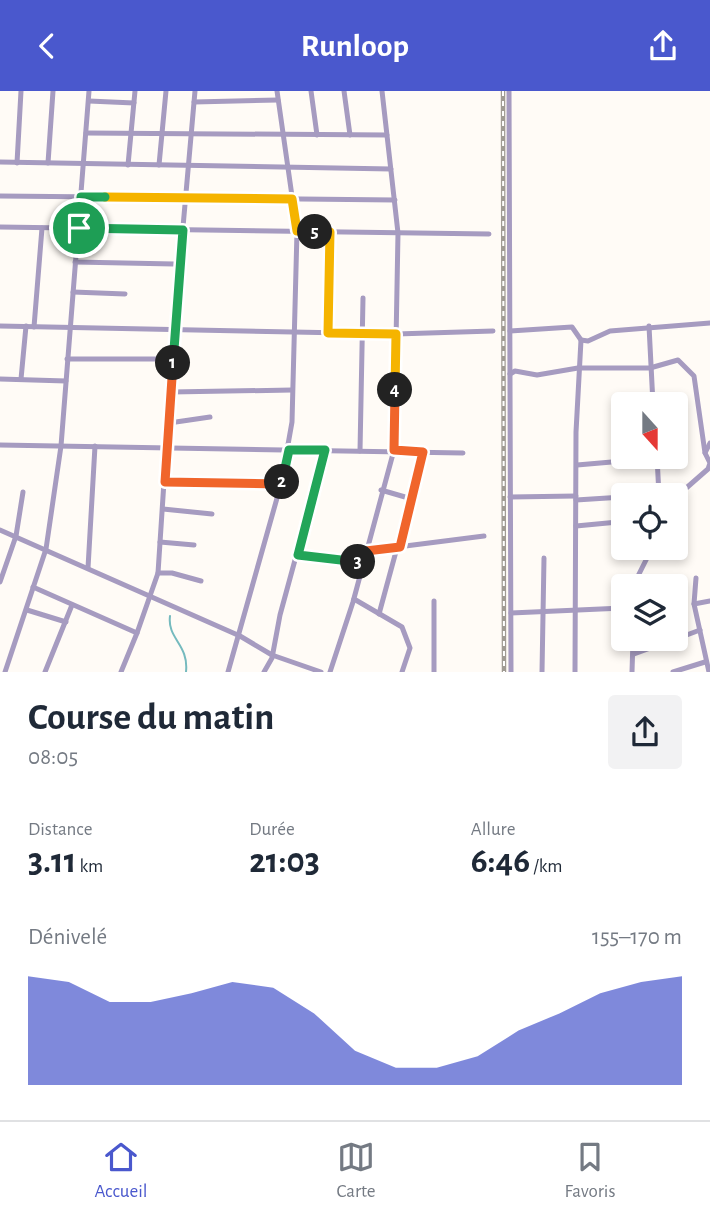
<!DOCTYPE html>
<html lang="fr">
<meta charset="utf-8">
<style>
body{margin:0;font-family:"Alegreya Sans",sans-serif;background:#f2f2f3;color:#1f2937;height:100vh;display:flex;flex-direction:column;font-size:26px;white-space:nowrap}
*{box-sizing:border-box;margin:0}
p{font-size:23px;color:#747a83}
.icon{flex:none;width:38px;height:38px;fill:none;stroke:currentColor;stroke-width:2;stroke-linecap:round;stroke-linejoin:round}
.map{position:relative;height:581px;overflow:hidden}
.drawer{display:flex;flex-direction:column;background:#fff;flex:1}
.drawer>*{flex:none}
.needle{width:46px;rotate:159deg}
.controls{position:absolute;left:611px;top:301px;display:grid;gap:14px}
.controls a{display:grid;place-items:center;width:77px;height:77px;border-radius:7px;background:#fff;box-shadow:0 4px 10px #0003;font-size:35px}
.pin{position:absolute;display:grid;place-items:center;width:60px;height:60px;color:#fff;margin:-30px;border:4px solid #fff;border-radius:50%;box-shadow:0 2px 7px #0007}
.km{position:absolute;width:35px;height:35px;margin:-18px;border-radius:50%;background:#222;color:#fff;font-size:19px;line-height:35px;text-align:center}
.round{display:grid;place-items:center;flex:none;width:74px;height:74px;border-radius:7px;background:#f2f2f3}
.head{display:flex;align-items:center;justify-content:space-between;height:119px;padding:0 28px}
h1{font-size:38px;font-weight:600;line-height:52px}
.stats{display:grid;grid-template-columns:repeat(3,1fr);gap:10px;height:119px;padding:7px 28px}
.stats div{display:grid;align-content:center}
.stats b{font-size:35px;font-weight:600}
.stats small{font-size:19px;font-weight:400}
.stats p{font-size:19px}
.chart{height:196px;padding:14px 28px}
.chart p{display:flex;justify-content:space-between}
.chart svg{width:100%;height:126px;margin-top:7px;fill:#4a58cd;opacity:.7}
header{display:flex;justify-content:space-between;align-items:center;height:91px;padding:0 28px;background:#4a58cd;color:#fff;font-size:32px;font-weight:600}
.menu{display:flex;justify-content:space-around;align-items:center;height:98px;border-top:2px solid #e0e1e3;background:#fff;font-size:19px;color:#747a83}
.menu a{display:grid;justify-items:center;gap:4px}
.menu .active{color:#4a58cd}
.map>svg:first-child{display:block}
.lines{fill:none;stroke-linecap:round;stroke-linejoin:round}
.stream{stroke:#75babe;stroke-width:2}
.minor{stroke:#a69bc0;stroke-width:5}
.rail-casing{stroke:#a09b93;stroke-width:4.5}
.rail{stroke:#fff;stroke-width:2;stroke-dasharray:5;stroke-linecap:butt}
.split-1-casing{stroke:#fff;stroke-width:14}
.split-2-casing{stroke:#fff;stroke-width:14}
.split-3-casing{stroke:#fff;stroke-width:14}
.split-4-casing{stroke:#fff;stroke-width:14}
.split-5-casing{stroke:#fff;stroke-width:14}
.split-6-casing{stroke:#fff;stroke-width:14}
.split-7-casing{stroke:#fff;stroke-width:14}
.split-1{stroke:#22a559;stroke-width:9}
.split-2{stroke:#f0652b;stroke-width:9}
.split-3{stroke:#22a559;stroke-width:9}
.split-4{stroke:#f0652b;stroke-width:9}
.split-5{stroke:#f5b400;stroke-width:9}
.split-6{stroke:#f5b400;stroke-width:9}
.split-7{stroke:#22a559;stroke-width:9}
</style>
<header><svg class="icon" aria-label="back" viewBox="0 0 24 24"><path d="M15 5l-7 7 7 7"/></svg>Runloop<svg class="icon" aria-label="share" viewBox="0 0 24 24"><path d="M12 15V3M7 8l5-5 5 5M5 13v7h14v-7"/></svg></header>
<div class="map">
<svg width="710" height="581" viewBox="0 0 710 581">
<rect width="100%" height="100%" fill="#fffbf6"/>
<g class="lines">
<!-- stream -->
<path class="stream" d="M170 525C167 548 189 553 186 581"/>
<!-- minor -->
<g class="minor">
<polyline points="311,0 317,44"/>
<polyline points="344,0 350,44"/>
<polyline points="509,0 511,581"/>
<polyline points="89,10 134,12"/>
<polyline points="194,11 278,9"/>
<polyline points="86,42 387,44"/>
<polyline points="0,71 391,78"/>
<polyline points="17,72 21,0"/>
<polyline points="48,72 53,0"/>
<polyline points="128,74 135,0"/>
<polyline points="159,74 166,0"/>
<polyline points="0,105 395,109"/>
<polyline points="0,136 489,143"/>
<polyline points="75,171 174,173"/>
<polyline points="73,201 125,203"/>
<polyline points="0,235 396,243 493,240"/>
<polyline points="649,235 653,313"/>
<polyline points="34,236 42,137"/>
<polyline points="510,240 572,236 581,249 576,341 575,581"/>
<polyline points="328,242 329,141"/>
<polyline points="581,249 588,250 610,240 710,232"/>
<polyline points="67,268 173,268"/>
<polyline points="510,283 515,280 537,284 578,277 650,277 678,269 694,285 705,362"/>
<polyline points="0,288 66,290"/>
<polyline points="21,288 26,235"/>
<polyline points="171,301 292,299"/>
<polyline points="169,332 210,326"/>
<polyline points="0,354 463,362"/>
<polyline points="360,360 363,207"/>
<polyline points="657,366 659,404"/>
<polyline points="577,374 658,367"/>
<polyline points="165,391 281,393"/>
<polyline points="381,399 412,408"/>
<polyline points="510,406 576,405"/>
<polyline points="676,406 708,378 710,372 705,362 710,352"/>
<polyline points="576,409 623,406"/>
<polyline points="163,418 212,423"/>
<polyline points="576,435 618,431"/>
<polyline points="0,439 240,545 272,564 321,581"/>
<polyline points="160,451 194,454"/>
<polyline points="366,460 484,445"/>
<polyline points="297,465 363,472"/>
<polyline points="88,477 95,355"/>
<polyline points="158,482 172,482 201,490"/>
<polyline points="696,487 694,513 709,581"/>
<polyline points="0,491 16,445 23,401"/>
<polyline points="633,495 652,457"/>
<polyline points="33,496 137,542 158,482 174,238 195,0"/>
<polyline points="354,508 402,536 410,557 402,581"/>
<polyline points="694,513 710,510"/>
<polyline points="27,519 66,531"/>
<polyline points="511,522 623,517"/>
<polyline points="379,523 423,361"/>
<polyline points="676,548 700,539"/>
<polyline points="634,563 675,548"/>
<polyline points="5,581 46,458 61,355 89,0"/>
<polyline points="45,581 72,514"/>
<polyline points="121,581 137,542"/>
<polyline points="228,581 281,393 292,331 297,140 277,0"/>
<polyline points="264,581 272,567 280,524 325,359"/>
<polyline points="330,581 353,511 394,359 398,142 382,0"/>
<polyline points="434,581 434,510"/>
<polyline points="542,581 544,467"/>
<polyline points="632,581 633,548"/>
<polyline points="673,581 705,571"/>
</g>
<defs>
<polyline id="rail" points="503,0 504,581"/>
</defs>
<!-- rail casing -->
<use href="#rail" class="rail-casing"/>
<!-- rail -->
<use href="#rail" class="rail"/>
</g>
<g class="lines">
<defs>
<polyline id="split-1" points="79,137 183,139 173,272"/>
<polyline id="split-2" points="173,272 165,391 281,393 282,391"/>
<polyline id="split-3" points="282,391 289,359 325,359 298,464 358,471"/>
<polyline id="split-4" points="358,471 363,472 366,460 400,456 423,361 394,359 395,299"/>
<polyline id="split-5" points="315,141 330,141 328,242 396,243 395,299"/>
<polyline id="split-6" points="105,106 292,108 297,140 315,141"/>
<polyline id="split-7" points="79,137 81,106 105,106"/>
</defs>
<!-- split-1 casing -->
<use href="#split-1" class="split-1-casing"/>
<!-- split-2 casing -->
<use href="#split-2" class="split-2-casing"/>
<!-- split-3 casing -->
<use href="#split-3" class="split-3-casing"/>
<!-- split-4 casing -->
<use href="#split-4" class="split-4-casing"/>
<!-- split-5 casing -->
<use href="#split-5" class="split-5-casing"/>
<!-- split-6 casing -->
<use href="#split-6" class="split-6-casing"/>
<!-- split-7 casing -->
<use href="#split-7" class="split-7-casing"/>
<!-- split-1 -->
<use href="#split-1" class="split-1"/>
<!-- split-2 -->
<use href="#split-2" class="split-2"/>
<!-- split-3 -->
<use href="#split-3" class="split-3"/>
<!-- split-4 -->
<use href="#split-4" class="split-4"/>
<!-- split-5 -->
<use href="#split-5" class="split-5"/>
<!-- split-6 -->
<use href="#split-6" class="split-6"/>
<!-- split-7 -->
<use href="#split-7" class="split-7"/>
</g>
</svg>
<div class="controls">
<a><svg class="needle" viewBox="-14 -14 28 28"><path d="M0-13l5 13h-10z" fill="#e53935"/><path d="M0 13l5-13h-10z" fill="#747a83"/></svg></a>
<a><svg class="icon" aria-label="locate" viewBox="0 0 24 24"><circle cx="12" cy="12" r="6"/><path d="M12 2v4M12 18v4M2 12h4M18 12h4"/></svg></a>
<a><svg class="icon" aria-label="layers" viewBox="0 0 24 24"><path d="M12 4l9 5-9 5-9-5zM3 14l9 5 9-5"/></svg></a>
</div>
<div class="pin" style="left:79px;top:137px;background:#1e9e55"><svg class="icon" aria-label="arrive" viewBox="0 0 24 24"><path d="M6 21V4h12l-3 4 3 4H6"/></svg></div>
<b class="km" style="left:173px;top:272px">1</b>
<b class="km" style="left:282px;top:391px">2</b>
<b class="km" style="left:358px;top:471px">3</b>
<b class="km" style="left:395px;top:299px">4</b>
<b class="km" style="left:315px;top:141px">5</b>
</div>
<section class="drawer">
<div class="head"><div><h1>Course du matin</h1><p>08:05</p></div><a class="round"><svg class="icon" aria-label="share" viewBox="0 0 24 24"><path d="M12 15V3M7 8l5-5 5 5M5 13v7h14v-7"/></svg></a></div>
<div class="stats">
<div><p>Distance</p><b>3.11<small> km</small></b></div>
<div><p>Durée</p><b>21:03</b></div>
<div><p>Allure</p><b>6:46<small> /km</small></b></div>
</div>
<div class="chart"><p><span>Dénivelé</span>155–170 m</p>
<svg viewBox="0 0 160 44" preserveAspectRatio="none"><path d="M0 44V6L10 8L20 15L30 15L40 12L50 8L60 10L70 19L80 32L90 38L100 38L110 34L120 25L130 19L140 12L150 8L160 6V44z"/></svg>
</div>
</section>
<nav class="menu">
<a class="active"><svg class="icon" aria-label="home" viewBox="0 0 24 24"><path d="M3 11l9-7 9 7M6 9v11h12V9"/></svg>Accueil</a>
<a><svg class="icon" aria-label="map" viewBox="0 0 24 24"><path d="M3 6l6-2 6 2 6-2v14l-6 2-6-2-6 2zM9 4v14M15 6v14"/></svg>Carte</a>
<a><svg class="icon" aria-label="saved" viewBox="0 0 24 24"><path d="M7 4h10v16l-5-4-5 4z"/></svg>Favoris</a>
</nav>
